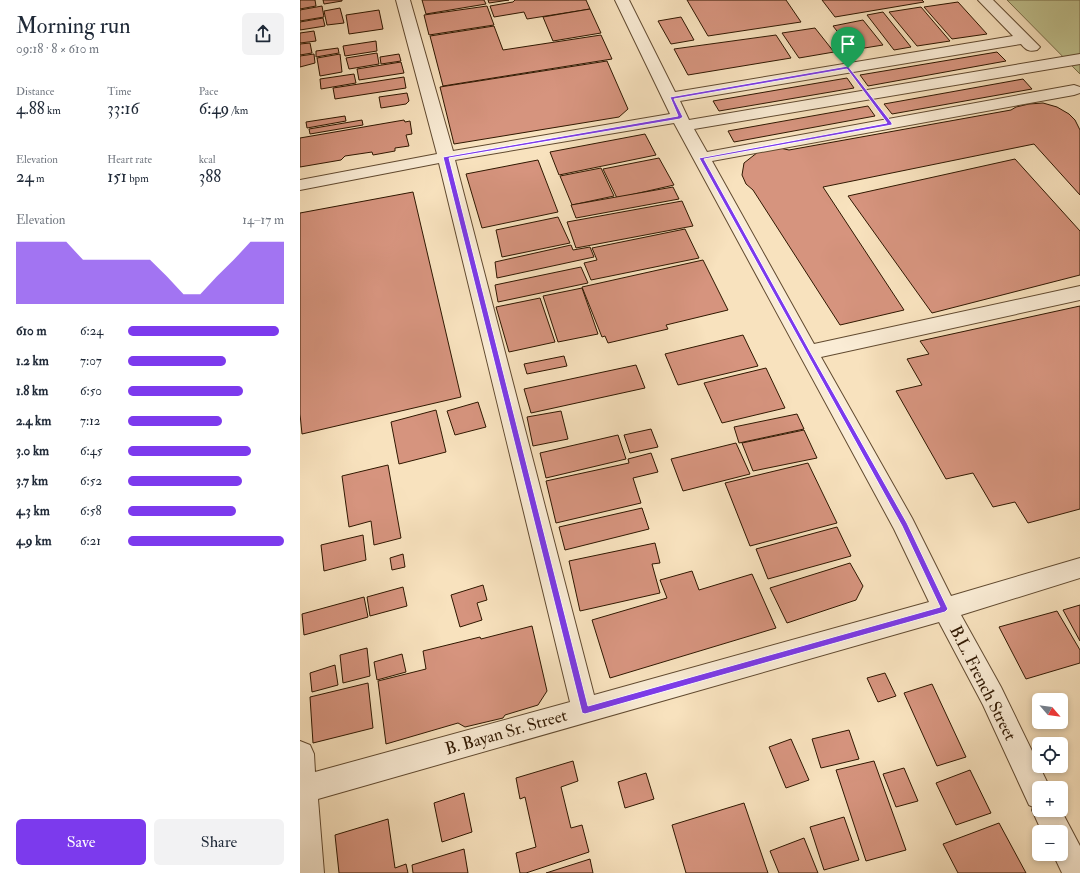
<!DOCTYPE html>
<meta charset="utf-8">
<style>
body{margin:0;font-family:"IM FELL Double Pica",serif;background:#f2f2f3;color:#1f2937;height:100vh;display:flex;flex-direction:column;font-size:15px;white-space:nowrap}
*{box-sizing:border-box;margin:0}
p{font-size:13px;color:#747a83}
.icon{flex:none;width:22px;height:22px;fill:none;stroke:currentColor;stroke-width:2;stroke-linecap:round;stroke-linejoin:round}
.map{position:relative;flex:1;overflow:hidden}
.details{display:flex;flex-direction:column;background:#fff;width:300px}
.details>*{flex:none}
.needle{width:26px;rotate:118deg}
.fabs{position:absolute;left:732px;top:693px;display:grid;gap:8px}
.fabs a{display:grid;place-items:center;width:36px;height:36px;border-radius:6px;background:#fff;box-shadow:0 2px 6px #0003;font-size:20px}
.pin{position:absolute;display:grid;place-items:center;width:34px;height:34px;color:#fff;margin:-41px -17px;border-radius:50% 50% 50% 0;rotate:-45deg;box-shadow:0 0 4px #0007}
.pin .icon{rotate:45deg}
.round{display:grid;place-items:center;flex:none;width:42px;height:42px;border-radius:6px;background:#f2f2f3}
.summary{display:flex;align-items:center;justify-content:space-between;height:68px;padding:0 16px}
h1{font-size:22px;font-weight:600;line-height:30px}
.metrics{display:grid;grid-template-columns:repeat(3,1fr);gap:6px;height:68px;padding:4px 16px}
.metrics div{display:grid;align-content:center}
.metrics b{font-size:17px;font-weight:600}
.metrics small{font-size:11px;font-weight:400}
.metrics p{font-size:11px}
.chart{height:112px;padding:8px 16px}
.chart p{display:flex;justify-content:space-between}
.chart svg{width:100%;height:72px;margin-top:4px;fill:#7c3aed;opacity:.7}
.primary-button{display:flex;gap:8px;margin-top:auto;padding:8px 16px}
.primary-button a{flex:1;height:46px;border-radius:6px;background:#7c3aed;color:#fff;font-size:16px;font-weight:600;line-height:46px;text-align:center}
.primary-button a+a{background:#f2f2f3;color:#1f2937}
ul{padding:0 16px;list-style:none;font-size:13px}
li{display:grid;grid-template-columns:64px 48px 1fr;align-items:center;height:30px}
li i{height:10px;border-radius:5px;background:#7c3aed}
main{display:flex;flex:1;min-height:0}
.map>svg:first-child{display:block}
.green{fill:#c0c28f;stroke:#786c48}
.building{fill:#d6947e;stroke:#2f1700}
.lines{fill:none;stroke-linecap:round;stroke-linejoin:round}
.minor-casing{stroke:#614a30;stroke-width:2}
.minor{fill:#faecd5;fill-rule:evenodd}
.route{fill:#7c3aed;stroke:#fff;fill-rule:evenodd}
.labels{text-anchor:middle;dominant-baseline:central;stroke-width:3.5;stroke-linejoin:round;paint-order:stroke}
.street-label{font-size:17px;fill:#2f1700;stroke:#faecd5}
</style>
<main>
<section class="details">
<div class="summary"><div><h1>Morning run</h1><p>09:18 · 8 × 610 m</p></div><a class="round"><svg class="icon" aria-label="share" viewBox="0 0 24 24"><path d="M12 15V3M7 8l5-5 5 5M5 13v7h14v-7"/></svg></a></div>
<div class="metrics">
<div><p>Distance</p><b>4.88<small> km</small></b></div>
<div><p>Time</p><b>33:16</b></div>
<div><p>Pace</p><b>6:49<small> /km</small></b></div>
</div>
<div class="metrics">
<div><p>Elevation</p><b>24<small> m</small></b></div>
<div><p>Heart rate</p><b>151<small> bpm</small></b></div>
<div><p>kcal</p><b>388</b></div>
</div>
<div class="chart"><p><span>Elevation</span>14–17 m</p>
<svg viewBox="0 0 160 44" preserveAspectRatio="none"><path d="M0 44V6L10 6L20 6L30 6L40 17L50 17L60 17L70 17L80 17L90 27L100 38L110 38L120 27L130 17L140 6L150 6L160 6V44z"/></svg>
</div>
<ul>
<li><b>610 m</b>6:24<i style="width:97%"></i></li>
<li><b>1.2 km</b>7:07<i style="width:63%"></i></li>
<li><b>1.8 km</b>6:50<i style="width:74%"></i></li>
<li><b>2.4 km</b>7:12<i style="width:60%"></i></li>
<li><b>3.0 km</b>6:45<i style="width:79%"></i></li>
<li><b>3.7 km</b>6:52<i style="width:73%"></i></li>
<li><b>4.3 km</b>6:58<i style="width:69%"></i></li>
<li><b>4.9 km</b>6:21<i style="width:100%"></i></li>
</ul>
<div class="primary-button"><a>Save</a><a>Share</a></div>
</section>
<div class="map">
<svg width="780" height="873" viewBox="0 0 780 873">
<rect width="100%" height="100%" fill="#f8e2be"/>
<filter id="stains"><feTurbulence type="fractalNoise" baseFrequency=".005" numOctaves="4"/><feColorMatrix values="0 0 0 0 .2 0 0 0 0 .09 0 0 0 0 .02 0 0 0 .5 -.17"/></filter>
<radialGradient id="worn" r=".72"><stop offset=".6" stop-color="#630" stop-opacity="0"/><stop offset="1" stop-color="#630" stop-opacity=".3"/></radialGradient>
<!-- green -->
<polygon class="green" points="707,0 780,0 780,74"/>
<!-- building -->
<g class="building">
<polygon points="0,0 15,0 16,6 0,9"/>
<polygon points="23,0 42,0 42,1 24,4"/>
<polygon points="122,0 184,0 186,4 126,14"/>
<polygon points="188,0 209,0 189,3"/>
<polygon points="215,0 286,0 290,9 227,19 224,12 194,17 190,6 213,2"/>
<polygon points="387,0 486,0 501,22 408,36"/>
<polygon points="522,0 622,0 624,2 535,17"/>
<polygon points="658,2 687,34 652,39 624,7"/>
<polygon points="22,6 24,17 0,21 0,10"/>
<polygon points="187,6 194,25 129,35 124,15"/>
<polygon points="621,7 650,41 617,46 589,12"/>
<polygon points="40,8 44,23 27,25 24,11"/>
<polygon points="290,9 301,33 253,41 243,17"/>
<polygon points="79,10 83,29 49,34 46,15"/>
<polygon points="583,12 611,47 594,50 567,15"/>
<polygon points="381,17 394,40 371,44 358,21"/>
<polygon points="23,18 25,26 0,30 0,22"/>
<polygon points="563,20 583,45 552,50 533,26"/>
<polygon points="194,26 203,50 301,35 312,59 143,86 130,36"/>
<polygon points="515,28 534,52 499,58 482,33"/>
<polygon points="14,31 16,41 0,43 0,33"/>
<polygon points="476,35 491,58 388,75 374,49"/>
<polygon points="76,41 77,51 45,56 43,46"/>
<polygon points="10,43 12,53 0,55 0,44"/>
<polygon points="38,48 39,53 16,57 16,51"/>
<polygon points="697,52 706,61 568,86 560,75"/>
<polygon points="77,53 79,64 49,69 46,58"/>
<polygon points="14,54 15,63 0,67 0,56"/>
<polygon points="40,54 42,72 20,76 17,58"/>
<polygon points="99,54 101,61 81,64 80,57"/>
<polygon points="307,61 328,109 319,117 154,144 140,87"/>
<polygon points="101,62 104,73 59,80 57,69"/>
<polygon points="54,74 56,83 21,89 20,79"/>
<polygon points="104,77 106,88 35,99 33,88"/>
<polygon points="547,78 554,88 419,111 413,101"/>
<polygon points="723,79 732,89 592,114 584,104"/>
<polygon points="107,93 109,101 106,104 81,108 79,97"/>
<polygon points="743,103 757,107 769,114 775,120 780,130 780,195 734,144 523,187 604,310 540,325 453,190 446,184 442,175 444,163 458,152 480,148 489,150 711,110 716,107 729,104"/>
<polygon points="568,106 575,116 434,142 428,131"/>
<polygon points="45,116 46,121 7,128 6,122"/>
<polygon points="62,120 63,125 10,134 9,129"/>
<polygon points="104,120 105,122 110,121 112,134 106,135 109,146 95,148 95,151 73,155 72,152 45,156 41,160 0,167 0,138"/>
<polygon points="345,134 356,155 259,175 250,152"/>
<polygon points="359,158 374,185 317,198 303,169"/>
<polygon points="715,159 780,231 780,275 632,313 548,196"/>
<polygon points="238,160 258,212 182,228 166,174"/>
<polygon points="301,168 314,196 272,205 260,176"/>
<polygon points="373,187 379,199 276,218 271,205"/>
<polygon points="113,192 161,397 2,434 0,414 0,213"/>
<polygon points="382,201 393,226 276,248 267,222"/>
<polygon points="258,217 270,243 202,257 196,230"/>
<polygon points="385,229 399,258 291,280 284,263 297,260 292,248"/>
<polygon points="271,245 273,250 290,247 294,257 197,278 195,262"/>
<polygon points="403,260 428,310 366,325 368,329 308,343 305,336 302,337 282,287"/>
<polygon points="281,267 288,283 198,302 195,285"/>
<polygon points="282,288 298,334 258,342 243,296"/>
<polygon points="240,298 255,342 209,352 196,307"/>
<polygon points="780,306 780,509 728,523 715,502 693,507 673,473 646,479 596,391 622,385 607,359 629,354 620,341"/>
<polygon points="443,335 458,366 378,385 365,354"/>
<polygon points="264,356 267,366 227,374 224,364"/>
<polygon points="336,365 345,388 231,413 224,389"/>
<polygon points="466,368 485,408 422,423 404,383"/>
<polygon points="178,402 186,427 155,435 147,411"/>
<polygon points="136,410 146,452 99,464 91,422"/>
<polygon points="261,411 268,439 233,446 227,417"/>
<polygon points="497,414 504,429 439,443 434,427"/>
<polygon points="351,429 358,447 330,453 324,435"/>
<polygon points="504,430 517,458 453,471 442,443"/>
<polygon points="318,435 326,459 246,478 240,453"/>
<polygon points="436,443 450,474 383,491 371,459"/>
<polygon points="351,453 358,472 333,478 341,503 256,523 246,481 329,463 328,459"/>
<polygon points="508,463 537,523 450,546 425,483"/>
<polygon points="88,465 101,538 74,545 71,521 49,527 42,476"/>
<polygon points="342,508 349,529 265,550 259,527"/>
<polygon points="537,527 551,556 468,579 456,549"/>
<polygon points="63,535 66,560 24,571 21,545"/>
<polygon points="355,543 360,563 352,564 360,593 280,611 269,561"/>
<polygon points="103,554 105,567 92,570 90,558"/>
<polygon points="550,563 563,586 556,600 487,623 470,588"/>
<polygon points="392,571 399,590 452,574 476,628 310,678 292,620 367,598 360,580"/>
<polygon points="183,585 187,600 177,603 182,620 160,627 151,595"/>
<polygon points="103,587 107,606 70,616 67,597"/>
<polygon points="64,597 68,617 4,635 2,614"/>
<polygon points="780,605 780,641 763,610"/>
<polygon points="757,611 780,650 780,663 726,679 699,627"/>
<polygon points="232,626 247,691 238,705 205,715 203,718 165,727 158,723 86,744 78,681 126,669 123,651 180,637 181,639"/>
<polygon points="67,648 70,676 43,683 40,655"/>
<polygon points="102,654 106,672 77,680 74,662"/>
<polygon points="35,665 38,685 12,692 10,673"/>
<polygon points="585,673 596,696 578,702 567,678"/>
<polygon points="68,683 73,728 13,743 10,697"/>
<polygon points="632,684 666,757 637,766 604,693"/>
<polygon points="549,730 559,759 521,768 512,739"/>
<polygon points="491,739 509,780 486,788 469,747"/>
<polygon points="273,761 278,781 261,787 271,828 282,825 289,852 226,873 220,873 216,853 236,847 225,797 220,799 216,778"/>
<polygon points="574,761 606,850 566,861 536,770"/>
<polygon points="604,768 618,801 596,807 583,774"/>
<polygon points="670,770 691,813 656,825 636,783"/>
<polygon points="346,773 354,799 325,808 318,782"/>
<polygon points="164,793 172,832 142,842 134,803"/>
<polygon points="444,803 468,873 386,873 372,825"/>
<polygon points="544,817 559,860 524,870 510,827"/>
<polygon points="88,819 95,868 106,864 108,873 39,873 35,835"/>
<polygon points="699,823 726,873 658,873 643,844"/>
<polygon points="504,838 518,873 479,873 470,851"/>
<polygon points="164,849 168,873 113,873 112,865"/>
<polygon points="290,859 293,873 246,873"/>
</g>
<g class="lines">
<defs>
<path id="minor" d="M96 0H110L153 151 370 114 315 0H329L375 92 713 36 678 0H693L740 47 737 50C729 52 726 50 721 44L380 101 389 120 780 54V64L394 129 407 152 774 85 780 87V93L774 95 412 161 514 344 780 286V300L521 357 612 518 651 596 780 558V578L661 615 701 687 750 788H739V810H761L780 846V873H762L753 854H761V832H742L732 810 733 807 729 805 683 705 639 622 18 799 24 873H0V741L10 745 14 754 15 772 270 702 139 163 0 190V180L137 154ZM374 123 594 529 629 602 294 695 155 160Z"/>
</defs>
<!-- minor casing -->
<use href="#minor" class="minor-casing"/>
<!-- minor -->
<use href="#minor" class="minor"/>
</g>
<!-- route -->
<path class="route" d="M548 66 592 123V125L404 159 511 353 607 523 648 609 645 612 285 714 282 713 143 157 378 116 370 97ZM547 69 587 123 399 158 602 526 640 607 288 706 149 158 380 119 383 117 374 99Z"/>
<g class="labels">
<!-- street labels -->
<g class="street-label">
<text transform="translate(683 683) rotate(63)">B.L. French Street</text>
<text transform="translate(206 732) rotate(-16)">B. Bayan Sr. Street</text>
</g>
</g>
<rect width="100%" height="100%" filter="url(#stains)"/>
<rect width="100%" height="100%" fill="url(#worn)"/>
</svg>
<div class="fabs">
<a><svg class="needle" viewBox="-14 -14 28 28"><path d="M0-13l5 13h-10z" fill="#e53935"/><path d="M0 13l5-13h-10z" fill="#747a83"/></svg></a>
<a><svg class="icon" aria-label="locate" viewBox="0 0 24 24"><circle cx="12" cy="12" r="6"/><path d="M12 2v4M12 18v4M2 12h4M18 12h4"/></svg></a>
<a>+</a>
<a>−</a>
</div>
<div class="pin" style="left:548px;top:68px;background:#1e9e55"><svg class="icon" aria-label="arrive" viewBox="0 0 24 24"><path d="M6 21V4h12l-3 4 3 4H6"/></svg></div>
</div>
</main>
